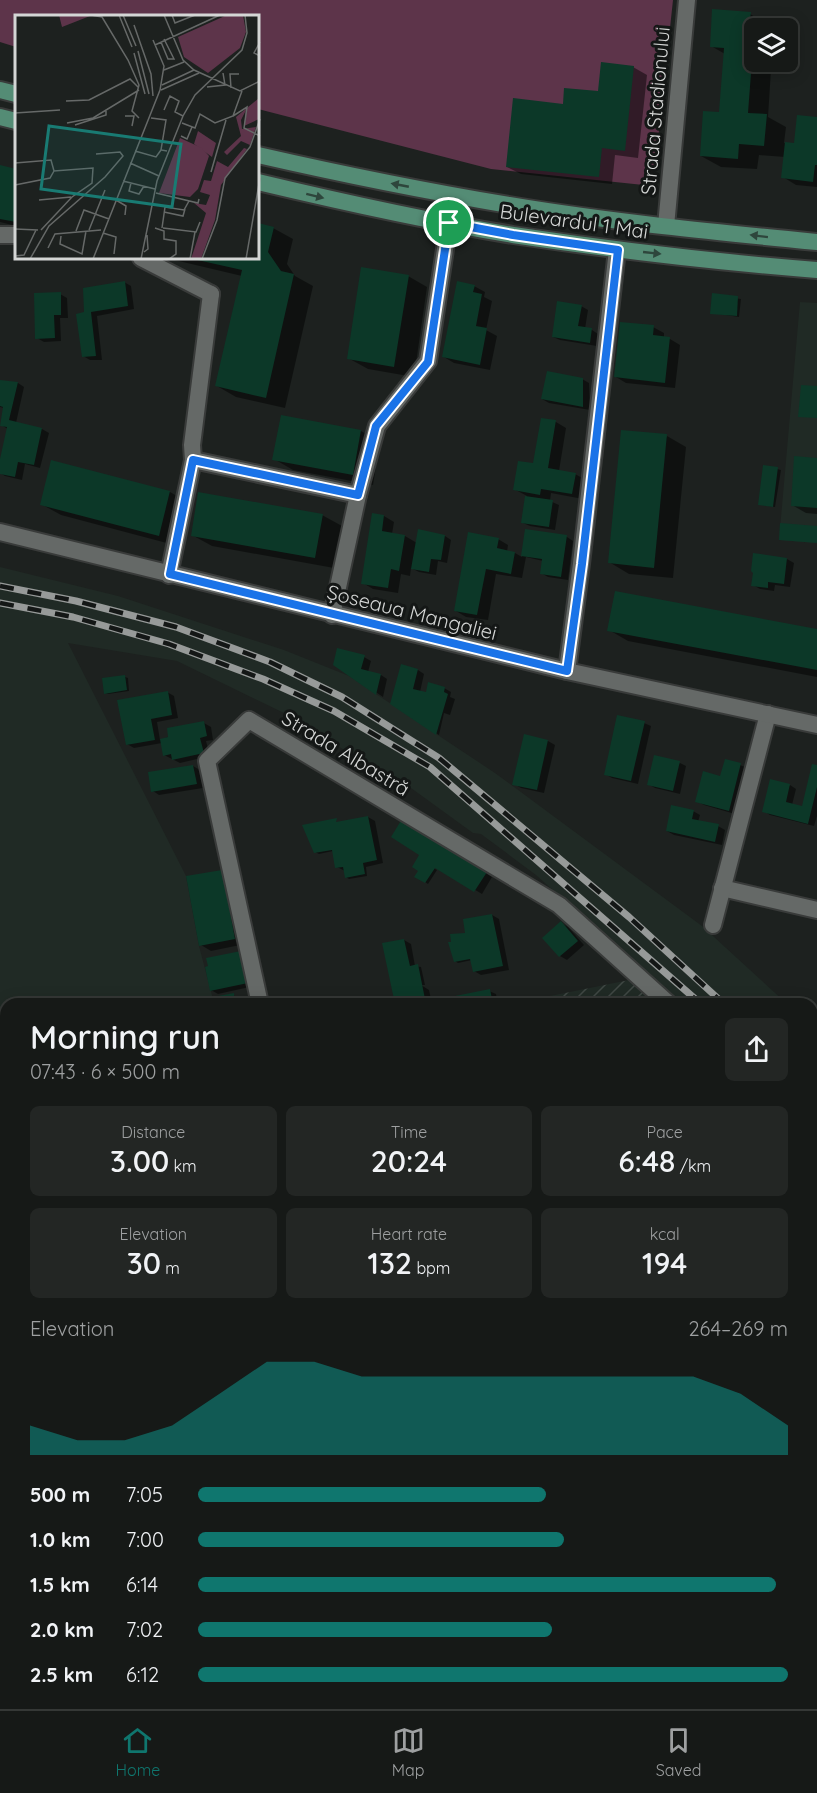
<!DOCTYPE html>
<meta charset="utf-8">
<style>
body{margin:0;font-family:Quicksand,sans-serif;background:#232624;color:#f1f3f6;height:100vh;display:flex;flex-direction:column;font-size:22px;white-space:nowrap}
*{box-sizing:border-box;margin:0}
p{font-size:20px;color:#9ea0a1}
.icon{flex:none;width:33px;height:33px;fill:none;stroke:currentColor;stroke-width:2;stroke-linecap:round;stroke-linejoin:round}
.map{position:relative;flex:1;overflow:hidden}
.details{position:absolute;left:0px;top:998px;width:818px;height:712px;display:flex;flex-direction:column;background:#161917;border-radius:18px 18px 0 0;box-shadow:0 3px 15px #0003,0 0 0 2px #353836}
.details>*{flex:none}
.tools{position:absolute;left:744px;top:18px;display:grid;gap:12px}
.tools a{display:grid;place-items:center;width:54px;height:54px;border-radius:9px;background:#161917;box-shadow:0 3px 15px #0003,0 0 0 2px #353836;font-size:30px}
.pin{position:absolute;display:grid;place-items:center;width:51px;height:51px;color:#fff;margin:-26px;border:3px solid #fff;border-radius:50%;box-shadow:0 2px 6px #0007}
.round{display:grid;place-items:center;flex:none;width:63px;height:63px;border-radius:9px;background:#232624}
.summary{display:flex;align-items:center;justify-content:space-between;height:102px;padding:0 30px}
h1{font-size:33px;font-weight:600;line-height:45px}
.figures{display:grid;grid-template-columns:repeat(3,1fr);gap:9px;height:102px;padding:6px 30px}
.figures div{display:grid;align-content:center;border-radius:9px;background:#232624;text-align:center}
.figures b{font-size:30px;font-weight:600}
.figures small{font-size:16px;font-weight:400}
.figures p{font-size:16px}
.chart{height:168px;padding:12px 30px}
.chart p{display:flex;justify-content:space-between}
.chart svg{width:100%;height:108px;margin-top:6px;fill:#0f766e;opacity:.7}
ul{padding:0 30px;list-style:none;font-size:20px}
li{display:grid;grid-template-columns:96px 72px 1fr;align-items:center;height:45px}
li i{height:15px;border-radius:8px;background:#0f766e}
.dock{display:flex;justify-content:space-around;align-items:center;height:84px;border-top:2px solid #353836;background:#161917;font-size:16px;color:#9ea0a1}
.dock a{display:grid;justify-items:center;gap:3px}
.dock .active{color:#0f766e}
.map>svg:first-child{display:block}
.built{fill:#202a25}
.industrial{fill:url(#industrial-furrows)}
.garden{fill:#5d344a}
.shadow{fill:#0007}
.building{fill:#0c3828}
.lines{fill:none;stroke-linecap:round;stroke-linejoin:round}
.pedestrian-casing{stroke:#393b3a;stroke-width:20}
.minor-casing{stroke:#393b3a;stroke-width:20}
.tertiary-casing{stroke:#393b3a;stroke-width:20}
.primary-casing{stroke:#393b3a;stroke-width:20}
.pedestrian{stroke:#656967;stroke-width:16}
.minor{stroke:#656967;stroke-width:16}
.tertiary{stroke:#656967;stroke-width:16}
.primary{stroke:#548c75;stroke-width:16}
.rail-casing{stroke:#979a99;stroke-width:7}
.rail{stroke:#141716;stroke-width:4.5;stroke-dasharray:14;stroke-linecap:butt}
.oneway{fill:#2e463c}
.route-casing{stroke:#fff;stroke-width:12}
.route{stroke:#1a73e8;stroke-width:8}
.labels{text-anchor:middle;dominant-baseline:central;stroke-width:6;stroke-linejoin:round;paint-order:stroke}
.street-label{font-size:20px;fill:#d4d6d5;stroke:#141716}
.inset-road{fill:none;stroke:#666968;stroke-width:1.5}
.view{fill:#197b73;fill-opacity:0.15;stroke:#197b73;stroke-width:3}
.inset-edge{fill:none;stroke:#d4d6d5;stroke-width:3}
</style>
<div class="map">
<svg width="817" height="1709" viewBox="0 0 817 1709">
<defs>
<pattern id="industrial-furrows" width="10" height="10" patternUnits="userSpaceOnUse" patternTransform="scale(1.5)"><rect width="10" height="10" fill="#202a25"/><path d="M-1 1l2-2M0 10L10 0M9 11l2-2" fill="none" stroke="#404844"/></pattern>
</defs>
<rect width="100%" height="100%" fill="#1d211f"/>
<!-- built -->
<g class="built">
<polygon points="800,302 817,303 817,543 779,540"/>
<polygon points="0,567 118,596 284,650 349,676 495,773 702,926 786,1003 679,1003 536,875 481,834 473,833 411,788 354,756 286,714 177,661 68,643 186,876 199,946 214,1003 6,1004 6,1435 0,1415"/>
<polygon points="812,1027 817,1032 817,1126 812,1121"/>
<polygon points="6,1461 6,1531 0,1516 0,1462"/>
<polygon points="73,1704 427,1704 428,1709 75,1709"/>
</g>
<!-- industrial -->
<g class="industrial">
<polygon points="649,976 679,1003 511,1004"/>
<polygon points="812,1121 817,1126 817,1709 428,1709 427,1704 812,1704"/>
</g>
<!-- garden -->
<polygon class="garden" points="0,0 673,0 653,186 491,169 258,109 258,16 16,16 16,47 0,42"/>
<!-- shadow -->
<g class="shadow">
<polygon points="750,14 769,25 769,28 754,28 754,62 788,62 788,37 794,40 791,72 771,70 768,117 786,127 784,143 795,144 817,119 817,187 796,185 783,177 785,157 759,155 757,169 721,167 701,156 720,114 725,54 711,46"/>
<polygon points="633,67 647,75 638,158 615,155 612,184 521,174 507,167 564,105 599,93"/>
<polygon points="0,166 16,170 16,226 0,222"/>
<polygon points="258,224 273,228 293,239 287,264 295,276 313,286 285,408 236,397 217,386 242,276 166,258 258,258"/>
<polygon points="408,276 427,287 414,377 368,369 348,358"/>
<polygon points="124,282 131,286 134,309 97,316 102,360 90,360 83,356 86,313"/>
<polygon points="474,286 485,292 484,297 492,301 486,330 497,336 490,370 454,363 444,357"/>
<polygon points="60,294 67,298 68,318 60,318 61,341 44,342 37,338"/>
<polygon points="714,295 741,299 739,317 712,313"/>
<polygon points="581,306 588,310 585,329 592,330 598,334 597,346 560,340 553,337"/>
<polygon points="653,327 664,333 664,338 670,339 680,345 675,388 626,383 616,377"/>
<polygon points="582,379 589,383 590,410 549,403 542,399"/>
<polygon points="0,382 18,383 24,387 16,423 42,429 49,433 40,468 25,464 22,480 5,476 0,473 0,466 8,429 1,425 4,408 0,407"/>
<polygon points="282,416 361,431 380,442 373,485 293,470 274,459"/>
<polygon points="542,419 556,422 566,428 559,471 575,474 586,480 583,499 551,493 550,501 559,505 555,530 530,526 523,523 527,496 514,489 534,465"/>
<polygon points="667,436 686,447 673,578 629,574 609,562"/>
<polygon points="817,460 817,514 806,513 792,505"/>
<polygon points="52,461 170,492 189,503 178,546 61,515 41,504"/>
<polygon points="765,466 781,470 775,507 762,505"/>
<polygon points="322,515 342,526 334,568 212,546 192,535"/>
<polygon points="374,515 384,516 394,522 392,534 405,536 417,543 445,536 451,540 447,563 438,561 436,575 419,572 411,568 410,576 401,574 398,593 373,589 363,583"/>
<polygon points="526,531 567,537 573,541 568,580 548,577 541,573 543,561 526,557 522,578 496,574 488,620 466,617 456,611 498,539 508,545 507,552 515,553 522,557"/>
<polygon points="787,559 794,563 790,587 775,585 774,591 760,589 753,585"/>
<polygon points="609,630 817,630 817,677 628,641"/>
<polygon points="364,657 371,661 368,672 381,675 387,679 383,697 335,664"/>
<polygon points="402,666 418,670 424,674 420,692 427,694 444,688 451,692 450,697 455,699 450,715 444,713 439,735 392,704"/>
<polygon points="125,677 128,678 129,691 108,694 105,693"/>
<polygon points="167,692 174,696 178,718 157,722 160,740 204,723 211,727 213,740 206,741 210,756 180,763 164,755 162,743 134,748 127,744"/>
<polygon points="644,723 651,726 638,784 612,778 605,774"/>
<polygon points="525,736 548,741 555,745 544,793 521,788 514,784"/>
<polygon points="680,763 686,766 680,794 655,788 648,784"/>
<polygon points="740,765 747,768 735,814 704,805 697,801 721,777"/>
<polygon points="193,766 200,770 203,788 159,795 153,791"/>
<polygon points="817,767 817,816 814,826 770,815 764,811 790,785 796,789 792,805 803,808"/>
<polygon points="693,811 700,815 698,822 718,826 725,830 722,845 674,835 667,831"/>
<polygon points="368,817 375,821 383,863 366,867 367,876 349,879 346,877 345,871 337,867 333,851 319,854 315,852 336,823 339,823 338,821 339,823"/>
<polygon points="403,821 492,877 482,894 432,864 431,867 437,870 428,884 416,876 420,870 422,855"/>
<polygon points="221,871 232,877 245,944 211,951 201,945"/>
<polygon points="492,915 499,919 509,970 481,975 474,971 472,960 458,963 455,961 467,934"/>
<polygon points="561,923 568,927 584,945 567,960 560,956"/>
<polygon points="404,940 411,944 415,966 421,967 425,985 421,985 429,990 432,1004 396,1004"/>
<polygon points="208,959 254,986 218,994 211,990"/>
<polygon points="489,991 496,994 498,1004 453,1004"/>
<polygon points="233,995 240,999 241,1004 215,1004"/>
</g>
<!-- building -->
<g class="building">
<polygon points="712,9 751,12 749,26 764,27 764,28 754,28 754,60 752,60 748,113 767,114 764,146 739,144 738,159 700,156 703,111 719,112 724,48 710,47"/>
<polygon points="601,62 634,66 625,151 602,148 599,177 506,167 513,98 563,104 564,88 598,91"/>
<polygon points="797,115 817,117 817,165 815,165 813,182 781,178 785,142 794,143"/>
<polygon points="0,165 16,169 16,222 0,219"/>
<polygon points="258,223 274,227 268,252 281,271 294,274 266,398 215,386 242,270 193,259 258,258"/>
<polygon points="361,267 409,275 394,367 347,359"/>
<polygon points="125,281 128,306 91,312 96,356 82,357 76,314 84,312 83,288"/>
<polygon points="457,281 475,285 473,292 482,294 476,326 487,328 480,365 442,357"/>
<polygon points="61,292 61,315 54,315 55,338 35,339 34,293"/>
<polygon points="712,293 738,296 737,316 710,314"/>
<polygon points="557,301 582,305 578,326 592,328 590,343 552,337"/>
<polygon points="620,322 654,325 653,335 670,337 665,383 614,377"/>
<polygon points="547,371 583,378 583,407 541,399"/>
<polygon points="0,380 18,382 9,420 42,428 34,465 18,462 15,477 0,474 0,459 7,427 0,426 3,407 0,406"/>
<polygon points="801,385 817,386 817,418 798,417"/>
<polygon points="281,415 361,430 353,475 272,460"/>
<polygon points="541,418 556,420 548,468 576,473 572,494 541,489 540,495 513,490 518,461 533,463"/>
<polygon points="621,430 667,434 654,568 608,563"/>
<polygon points="794,456 817,458 817,508 791,506"/>
<polygon points="51,460 170,491 159,536 40,505"/>
<polygon points="763,465 778,467 773,507 758,505"/>
<polygon points="198,492 323,514 315,558 191,536"/>
<polygon points="525,496 553,500 549,527 521,523"/>
<polygon points="372,513 384,515 382,531 405,535 399,571 391,569 388,588 361,584"/>
<polygon points="780,523 817,526 817,543 779,540"/>
<polygon points="418,529 445,535 441,560 431,559 429,572 411,569"/>
<polygon points="525,529 567,535 561,577 540,574 542,559 521,556"/>
<polygon points="468,532 499,538 497,548 515,552 511,574 486,569 477,615 454,611"/>
<polygon points="753,553 787,558 784,584 768,582 768,588 751,586 753,573 751,571"/>
<polygon points="615,591 817,629 817,670 607,631"/>
<polygon points="337,648 365,655 361,669 381,674 376,695 333,665"/>
<polygon points="401,664 418,669 413,689 426,692 428,682 445,687 444,692 448,694 436,735 390,704"/>
<polygon points="125,675 127,690 104,694 102,678"/>
<polygon points="168,691 172,715 151,719 155,740 126,745 117,700"/>
<polygon points="617,715 645,721 631,781 604,775"/>
<polygon points="204,721 207,736 200,738 204,753 172,760 171,754 163,756 160,739 168,737 167,728"/>
<polygon points="524,734 548,740 537,790 512,785"/>
<polygon points="654,755 680,761 673,791 647,785"/>
<polygon points="725,759 741,763 729,811 695,802 703,771 720,776"/>
<polygon points="812,764 817,765 817,787 808,824 762,812 770,779 790,784 786,802 802,806"/>
<polygon points="193,765 197,784 151,792 148,772"/>
<polygon points="671,805 694,810 692,819 719,824 715,842 666,831"/>
<polygon points="368,816 377,860 363,863 365,874 345,878 343,867 335,868 332,850 314,853 302,825 337,818 336,822"/>
<polygon points="402,819 487,872 474,892 435,868 425,883 414,877 418,871 412,867 419,855 391,837"/>
<polygon points="222,870 235,939 199,946 186,876"/>
<polygon points="492,914 503,966 473,972 470,959 454,962 448,942 451,942 450,934 465,933 463,919"/>
<polygon points="561,921 578,941 559,957 542,938"/>
<polygon points="404,939 410,966 418,964 426,1004 395,1004 382,943"/>
<polygon points="241,951 248,983 210,991 205,967 208,966 206,958"/>
<polygon points="490,989 493,1004 451,1004 450,997"/>
<polygon points="234,993 235,1004 214,1004 213,997"/>
<polygon points="566,1704 619,1704 629,1709 557,1709"/>
</g>
<g class="lines">
<defs>
<polyline id="pedestrian" points="141,258 211,294"/>
<g id="minor">
<polyline points="666,226 687,0"/>
<polyline points="0,235 16,235"/>
<polyline points="193,460 358,495"/>
<polyline points="169,575 193,460 192,445 211,294"/>
<polyline points="332,615 358,495 377,426 428,361 449,223"/>
<polyline points="567,671 581,564 617,250"/>
<polyline points="722,888 817,910"/>
<polyline points="713,925 768,714"/>
<polyline points="260,1004 207,761 249,720 559,905 669,1004"/>
<polyline points="812,1132 817,1137"/>
</g>
<polyline id="tertiary" points="0,532 567,671 817,725"/>
<g id="primary">
<polyline points="0,90 16,94"/>
<polyline points="0,117 16,121"/>
<path d="M258 155C341 174 425 191 509 205 611 222 714 232 817 242"/>
<path d="M258 182C342 202 427 221 513 235 614 250 715 262 817 270"/>
</g>
</defs>
<!-- pedestrian casing -->
<use href="#pedestrian" class="pedestrian-casing"/>
<!-- minor casing -->
<use href="#minor" class="minor-casing"/>
<!-- tertiary casing -->
<use href="#tertiary" class="tertiary-casing"/>
<!-- primary casing -->
<use href="#primary" class="primary-casing"/>
<!-- pedestrian -->
<use href="#pedestrian" class="pedestrian"/>
<!-- minor -->
<use href="#minor" class="minor"/>
<!-- tertiary -->
<use href="#tertiary" class="tertiary"/>
<!-- primary -->
<use href="#primary" class="primary"/>
<defs>
<g id="rail">
<polyline points="0,586 76,601 176,627 270,662 342,697 439,758 629,917 724,1004"/>
<polyline points="0,603 73,617 169,644 263,679 334,711 430,767 701,1004"/>
<polyline points="812,1083 817,1088"/>
<polyline points="812,1101 817,1106"/>
</g>
</defs>
<!-- rail casing -->
<use href="#rail" class="rail-casing"/>
<!-- rail -->
<use href="#rail" class="rail"/>
</g>
<!-- one-way arrows -->
<defs><path id="oneway-solid" d="M-6-.8H1V-3.2L6.5 0L1 3.2V.8H-6Z" transform="scale(1.5)"/></defs>
<g class="oneway">
<use href="#oneway-solid" transform="translate(400 185) rotate(-169)"/>
<use href="#oneway-solid" transform="translate(315 196) rotate(14)"/>
<use href="#oneway-solid" transform="translate(759 236) rotate(-173)"/>
<use href="#oneway-solid" transform="translate(652 253) rotate(6)"/>
</g>
<g class="lines">
<defs>
<polygon id="route" points="449,223 513,235 618,250 582,564 567,671 170,574 193,460 358,495 376,426 428,362"/>
</defs>
<!-- route casing -->
<use href="#route" class="route-casing"/>
<!-- route -->
<use href="#route" class="route"/>
</g>
<g class="labels">
<!-- street labels -->
<g class="street-label">
<text transform="translate(655 111) rotate(-85)">Strada Stadionului</text>
<text transform="translate(574 221) rotate(8)">Bulevardul 1 Mai</text>
<text transform="translate(412 612) rotate(14)">Șoseaua Mangaliei</text>
<text transform="translate(346 753) rotate(31)">Strada Albastră</text>
</g>
</g>
<!-- overview -->
<g transform="translate(15 15)">
<rect width="244" height="244" fill="#1d211f"/>
<path d="M244 83V104L229 111 231 95 226 105 227 114 241 112 235 130 226 126 212 140 209 137 226 121 221 102ZM183 116 201 128 197 142 179 129ZM229 133 232 134 206 170 200 205 186 244H176L191 198 179 188 191 190 195 180 185 177 189 165 196 166 202 146 213 152Z" fill="#5d344a"/>
<path d="M212 0H228L231 17 225 33 193 58 169 42 163 22Z" fill="#5d344a"/>
<path d="M44 0H74L75 1 47 12ZM165 123 187 133 194 141 183 174 175 182 144 178Z" fill="#5d344a"/>
<path class="inset-road" d="M12 0H37M76 0 87 2 113 45 124 70 117 96 124 103M104 0 117 32M108 0 121 31M149 0 168 45 179 55 225 76 245 66M157 0 160 8 180 0M119 10 136 59 138 81M146 27 153 44H159L149 24M245 27 239 38 245 41M140 30 205 0M123 36 134 79M119 38 130 79M149 55 169 47M147 70 179 55M192 72 210 70 208 58M216 73 215 59H224M146 75 184 58M51 86 74 85 115 64 123 72M149 95 155 81 164 86 160 97 168 101M0 98 45 95M110 101H119L117 111M218 101 232 92 229 113 245 121M136 103 151 105 146 135 152 136M52 108 78 103 124 75M167 108 180 113 185 99 200 108 218 101 227 76M60 110 91 100V96M166 121 172 124 177 112M120 136 141 142 146 135M0 148 36 145 39 156 78 153 77 168 57 182 26 215M115 148 144 161M196 157 211 105M108 166 140 174M116 168 114 176 124 179 129 171M0 170 35 163 39 156M141 178 183 188 184 184M24 185 56 182M101 185 111 191 110 200M149 197 168 201 170 194M147 213 150 192 169 195 174 186M148 213 181 217 185 207M0 214 23 215M74 215 90 175M61 216 69 195 94 204M88 218 101 222 99 239M46 221 45 229 67 239 71 216M33 233 40 219 86 215M129 237 133 234 132 220M0 241 9 240 21 215M15 244 34 211 90 162 108 141 105 137 81 139M78 244 145 75 149 51 138 25M126 244 142 166 168 101 180 80 227 35 232 18 230 0M128 244H154L161 239V226L149 224V216L140 213M175 244 180 217M187 244 202 205 210 163 235 132 245 104M231 244 245 163"/>
<path class="view" d="M34 111 166 129 157 192 26 174Z"/>
<rect width="244" height="244" class="inset-edge"/>
</g>
</svg>
<div class="tools">
<a><svg class="icon" aria-label="layers" viewBox="0 0 24 24"><path d="M12 4l9 5-9 5-9-5zM3 14l9 5 9-5"/></svg></a>
</div>
<div class="pin" style="left:449px;top:223px;background:#1e9e55"><svg class="icon" aria-label="arrive" viewBox="0 0 24 24"><path d="M6 21V4h12l-3 4 3 4H6"/></svg></div>
<section class="details">
<div class="summary"><div><h1>Morning run</h1><p>07:43 · 6 × 500 m</p></div><a class="round"><svg class="icon" aria-label="share" viewBox="0 0 24 24"><path d="M12 15V3M7 8l5-5 5 5M5 13v7h14v-7"/></svg></a></div>
<div class="figures">
<div><p>Distance</p><b>3.00<small> km</small></b></div>
<div><p>Time</p><b>20:24</b></div>
<div><p>Pace</p><b>6:48<small> /km</small></b></div>
</div>
<div class="figures">
<div><p>Elevation</p><b>30<small> m</small></b></div>
<div><p>Heart rate</p><b>132<small> bpm</small></b></div>
<div><p>kcal</p><b>194</b></div>
</div>
<div class="chart"><p><span>Elevation</span>264–269 m</p>
<svg viewBox="0 0 160 44" preserveAspectRatio="none"><path d="M0 44V32L10 38L20 38L30 32L40 19L50 6L60 6L70 12L80 12L90 12L100 12L110 12L120 12L130 12L140 12L150 19L160 32V44z"/></svg>
</div>
<ul>
<li><b>500 m</b>7:05<i style="width:59%"></i></li>
<li><b>1.0 km</b>7:00<i style="width:62%"></i></li>
<li><b>1.5 km</b>6:14<i style="width:98%"></i></li>
<li><b>2.0 km</b>7:02<i style="width:60%"></i></li>
<li><b>2.5 km</b>6:12<i style="width:100%"></i></li>
</ul>
</section>
</div>
<nav class="dock">
<a class="active"><svg class="icon" aria-label="home" viewBox="0 0 24 24"><path d="M3 11l9-7 9 7M6 9v11h12V9"/></svg>Home</a>
<a><svg class="icon" aria-label="map" viewBox="0 0 24 24"><path d="M3 6l6-2 6 2 6-2v14l-6 2-6-2-6 2zM9 4v14M15 6v14"/></svg>Map</a>
<a><svg class="icon" aria-label="saved" viewBox="0 0 24 24"><path d="M7 4h10v16l-5-4-5 4z"/></svg>Saved</a>
</nav>
